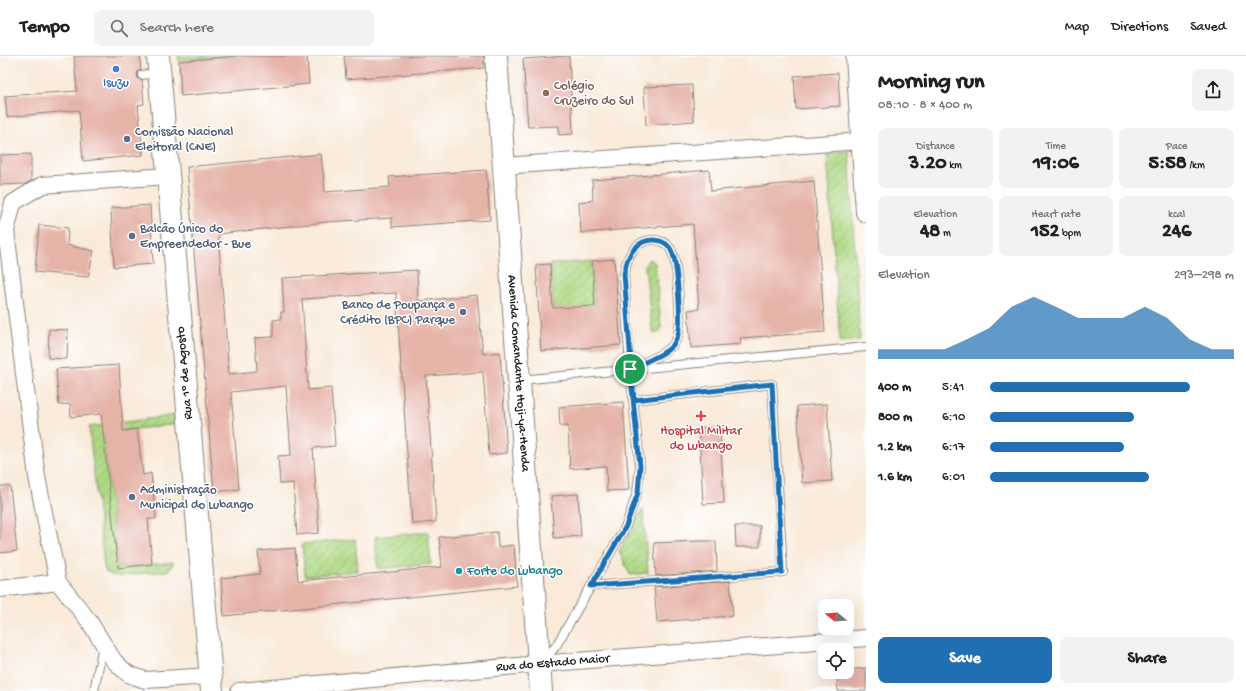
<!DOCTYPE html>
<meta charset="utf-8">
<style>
body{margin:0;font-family:"Gochi Hand",sans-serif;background:#f2f2f2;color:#222;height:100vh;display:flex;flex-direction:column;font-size:15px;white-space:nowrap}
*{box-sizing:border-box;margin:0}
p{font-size:13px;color:#767676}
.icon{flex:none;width:22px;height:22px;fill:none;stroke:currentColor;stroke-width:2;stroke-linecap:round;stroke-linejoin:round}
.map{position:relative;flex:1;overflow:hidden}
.sheet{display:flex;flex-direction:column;background:#fff;width:380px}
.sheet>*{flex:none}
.needle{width:26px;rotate:287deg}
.fabs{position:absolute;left:818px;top:543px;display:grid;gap:8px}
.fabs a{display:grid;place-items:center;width:36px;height:36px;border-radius:8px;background:#fff;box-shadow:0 4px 16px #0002;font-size:20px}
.pin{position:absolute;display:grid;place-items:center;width:34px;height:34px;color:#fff;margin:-17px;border:2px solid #fff;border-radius:50%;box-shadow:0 1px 4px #0007}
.round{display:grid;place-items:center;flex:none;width:42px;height:42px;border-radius:8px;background:#f2f2f2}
.headline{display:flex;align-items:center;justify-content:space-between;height:68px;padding:0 12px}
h1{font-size:22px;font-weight:700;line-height:30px}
.figures{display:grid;grid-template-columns:repeat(3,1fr);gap:6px;height:68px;padding:4px 12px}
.figures div{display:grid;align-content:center;border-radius:8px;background:#f2f2f2;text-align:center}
.figures b{font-size:20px;font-weight:700}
.figures small{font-size:11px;font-weight:400}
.figures p{font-size:11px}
.chart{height:112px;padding:8px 12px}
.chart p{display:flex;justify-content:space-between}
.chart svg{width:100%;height:72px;margin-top:4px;fill:#1f6fb2;opacity:.7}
.cta{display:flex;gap:8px;margin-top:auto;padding:8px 12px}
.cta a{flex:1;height:46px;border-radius:8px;background:#1f6fb2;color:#fff;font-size:16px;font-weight:700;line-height:46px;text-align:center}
.cta a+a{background:#f2f2f2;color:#222}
ul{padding:0 12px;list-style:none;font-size:13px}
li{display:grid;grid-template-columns:64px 48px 1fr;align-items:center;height:30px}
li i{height:10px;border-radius:5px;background:#1f6fb2}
header{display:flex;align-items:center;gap:24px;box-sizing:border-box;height:56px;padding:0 20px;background:#fff;border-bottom:1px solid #e0e0e0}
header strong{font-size:19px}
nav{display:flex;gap:22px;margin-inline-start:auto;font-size:14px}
.search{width:280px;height:36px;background:#f2f2f2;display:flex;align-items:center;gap:10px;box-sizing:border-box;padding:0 14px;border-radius:8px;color:#767676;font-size:15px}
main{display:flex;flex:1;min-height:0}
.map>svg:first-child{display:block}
.grass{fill:#aed883;stroke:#657a50}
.garden{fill:url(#garden-furrows);stroke:#657a50}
.building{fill:#e6b3a8}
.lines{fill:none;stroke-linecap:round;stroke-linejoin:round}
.service-casing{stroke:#8a837a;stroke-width:10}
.minor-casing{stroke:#8a837a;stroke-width:18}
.tertiary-casing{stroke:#8a837a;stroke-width:22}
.primary-casing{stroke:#8a837a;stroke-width:24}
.service{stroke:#fff;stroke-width:8}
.minor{stroke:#fff;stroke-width:16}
.tertiary{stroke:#fff;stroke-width:20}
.primary{stroke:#fff;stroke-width:22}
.route-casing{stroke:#fff;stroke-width:8}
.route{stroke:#1f6fb2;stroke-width:5}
.shop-dot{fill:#3f7fe0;stroke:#fff;stroke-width:1.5}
.education-dot{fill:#8d6e63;stroke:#fff;stroke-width:1.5}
.service-dot{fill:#5c6f8a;stroke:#fff;stroke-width:1.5}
.health-dot{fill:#e0444e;stroke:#fff;stroke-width:1.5}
.culture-dot{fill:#0f9aa8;stroke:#fff;stroke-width:1.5}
.labels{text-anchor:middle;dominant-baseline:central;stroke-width:3;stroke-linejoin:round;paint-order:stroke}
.shop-label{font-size:13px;fill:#366cbe;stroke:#fff}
.education-label{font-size:13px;fill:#785e54;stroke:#fff;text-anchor:start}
.service-label{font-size:13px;fill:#4e5e75;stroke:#fff;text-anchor:start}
.street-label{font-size:13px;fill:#1c1c1c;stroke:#fff}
.health-label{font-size:13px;fill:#be3a42;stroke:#fff}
.culture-label{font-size:13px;fill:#0d838f;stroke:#fff;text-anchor:start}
</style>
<header>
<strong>Tempo</strong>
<div class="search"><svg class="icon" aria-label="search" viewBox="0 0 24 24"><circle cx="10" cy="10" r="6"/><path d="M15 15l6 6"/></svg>Search here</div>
<nav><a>Map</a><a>Directions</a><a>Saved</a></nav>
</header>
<main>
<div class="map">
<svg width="866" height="635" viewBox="0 0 866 635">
<defs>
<pattern id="garden-furrows" width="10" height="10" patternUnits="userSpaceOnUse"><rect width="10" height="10" fill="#aed883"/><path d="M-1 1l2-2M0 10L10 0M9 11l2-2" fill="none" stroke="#95b971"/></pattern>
</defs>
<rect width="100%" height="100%" fill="#fff"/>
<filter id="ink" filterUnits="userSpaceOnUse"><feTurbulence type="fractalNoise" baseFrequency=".025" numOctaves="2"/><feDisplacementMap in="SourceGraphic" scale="8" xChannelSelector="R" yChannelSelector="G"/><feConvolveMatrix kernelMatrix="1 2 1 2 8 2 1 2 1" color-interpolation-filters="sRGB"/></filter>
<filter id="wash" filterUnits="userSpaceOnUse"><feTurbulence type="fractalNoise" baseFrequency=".012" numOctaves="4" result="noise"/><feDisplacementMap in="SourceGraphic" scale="16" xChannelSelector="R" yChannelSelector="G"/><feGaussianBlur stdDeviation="0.9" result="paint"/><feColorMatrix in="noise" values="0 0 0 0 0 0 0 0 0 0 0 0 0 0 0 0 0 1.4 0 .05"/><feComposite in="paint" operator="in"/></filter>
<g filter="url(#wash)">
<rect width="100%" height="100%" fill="#f9ead9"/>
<!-- grass -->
<polygon class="grass" points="178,0 236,0 179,5"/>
<!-- garden -->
<g class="garden">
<polygon points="849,95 860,284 840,286 827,97"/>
<polygon points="650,203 655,207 661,271 660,276 655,278 652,274 645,210 648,204"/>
<polygon points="592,205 598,291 577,293 576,278 555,280 550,208"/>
<polygon points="177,359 178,368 103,377 118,512 174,506 168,515 119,520 112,519 106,516 104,511 89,371"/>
<polygon points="643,453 648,517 630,519 619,495"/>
<polygon points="428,476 431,508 378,513 375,481"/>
<polygon points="355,483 358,515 305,520 302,488"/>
</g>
<g id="blocks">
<!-- building -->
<g class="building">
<polygon points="74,0 140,0 141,14 138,15 137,19 138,23 142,24 144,48 138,49 143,99 83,105 79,54 7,61 5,40 77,35"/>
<polygon points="236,0 307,0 309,28 181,40 179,5"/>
<polygon points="344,0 484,0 484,12 346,23"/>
<polygon points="569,0 573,78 559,79 559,70 528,71 523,3"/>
<polygon points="838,17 840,50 796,53 794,20"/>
<polygon points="692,29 694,65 646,69 644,31"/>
<polygon points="31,98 31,125 25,128 0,129 0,99"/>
<polygon points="321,98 325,136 390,131 389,121 486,114 490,164 392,171 392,162 327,166 218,178 229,318 257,315 255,282 273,281 273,264 281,263 281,256 284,256 282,222 417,214 418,244 420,245 477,239 483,298 500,296 507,397 489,399 483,316 426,320 436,466 412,468 396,237 302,243 308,334 331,332 335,390 313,392 319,477 297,479 293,427 280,428 278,400 291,399 286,330 231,336 239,433 214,436 187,111"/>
<polygon points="709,114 711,135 814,125 825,276 740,282 741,288 691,292 688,254 699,253 693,168 581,177 579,146 593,144 592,124"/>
<polygon points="150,149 153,208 114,211 111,152"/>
<polygon points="39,169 68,172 67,189 94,195 88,221 35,216"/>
<polygon points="614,203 621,289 541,295 536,209 550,208 553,252 595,250 592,205"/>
<polygon points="49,273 68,274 67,303 48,302"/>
<polygon points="119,309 123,375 137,373 143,419 151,417 156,463 148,463 152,508 118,512 101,358 71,361 70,348 59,349 56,313"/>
<polygon points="623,346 629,434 607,435 606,410 570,413 568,370 560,370 559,351"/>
<polygon points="827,348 832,425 802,427 797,350"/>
<polygon points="720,371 724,447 703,448 699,372"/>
<polygon points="0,430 10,430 17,495 0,497"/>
<polygon points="578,438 581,480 554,482 551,440"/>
<polygon points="735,470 760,470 760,491 736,491"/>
<polygon points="497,476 498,491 514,489 517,530 224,560 221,522 260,518 258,495 295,492 298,525 442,511 439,481"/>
<polygon points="699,485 716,485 717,515 656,520 654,487"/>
<polygon points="730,525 733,560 657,566 654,531"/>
<polygon points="866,612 866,635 838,635 836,616 847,616 847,614"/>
</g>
</g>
</g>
<g filter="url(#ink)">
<use href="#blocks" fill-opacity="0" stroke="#8a837a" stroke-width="1"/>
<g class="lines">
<defs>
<g id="service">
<polyline points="142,19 159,17"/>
<polyline points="520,324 866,291"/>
<polyline points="591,530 783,516 772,328 633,344"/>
<path d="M543 605 556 590 626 470 637 437 640 410 630 313 624 218C626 209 628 198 636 191 646 181 666 181 672 196 677 206 682 267 678 278 678 281 675 286 673 289 665 298 641 308 630 313"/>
<polyline points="94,635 103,589"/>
</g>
<g id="minor">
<polyline points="503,110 861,85 866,84"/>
<polyline points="168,120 42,129 13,147 6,175 37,421 58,526 89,565 114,605 128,618 145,624 211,620"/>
<polyline points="0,533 58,526"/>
<path id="s1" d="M239 635 539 608 866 582"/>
</g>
<polyline id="tertiary" points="856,0 866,156"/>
<g id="primary">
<polyline points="158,0 212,635"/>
<path id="s2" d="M496 0 541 635"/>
</g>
</defs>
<!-- service casing -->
<use href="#service" class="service-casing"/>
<!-- minor casing -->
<use href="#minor" class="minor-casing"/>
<!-- tertiary casing -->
<use href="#tertiary" class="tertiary-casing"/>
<!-- primary casing -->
<use href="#primary" class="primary-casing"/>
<!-- service -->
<use href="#service" class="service"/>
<!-- minor -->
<use href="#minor" class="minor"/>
<!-- tertiary -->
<use href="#tertiary" class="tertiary"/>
<!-- primary -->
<use href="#primary" class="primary"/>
</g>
</g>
<g class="lines" filter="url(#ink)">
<defs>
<path id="route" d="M630 313 640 410 638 437 626 470 591 530 782 516 772 328 634 344 624 218C626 209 628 198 636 191 646 181 666 181 672 196 677 206 682 267 678 278 678 281 675 286 673 289 665 299 642 307 630 313"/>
</defs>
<!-- route casing -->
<use href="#route" class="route-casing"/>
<!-- route -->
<use href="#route" class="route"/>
</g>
<!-- markers -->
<circle class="shop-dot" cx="116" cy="13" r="4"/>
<circle class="education-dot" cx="546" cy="37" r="4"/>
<g class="service-dot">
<circle cx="127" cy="83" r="4"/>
<circle cx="132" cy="180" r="4"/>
<circle cx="463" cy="256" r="4"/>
<circle cx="132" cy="441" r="4"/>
</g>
<path class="health-dot" d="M699 354h4v4h4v4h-4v4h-4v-4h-4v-4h4z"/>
<circle class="culture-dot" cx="459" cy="515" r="4"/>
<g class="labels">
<!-- shop labels -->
<g class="shop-label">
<text x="116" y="27">Isuzu</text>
</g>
<!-- education labels -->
<g class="education-label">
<text x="554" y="30">Colégio<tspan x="554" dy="15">Cruzeiro do Sul</tspan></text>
</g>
<!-- service labels -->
<g class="service-label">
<text x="135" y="76">Comissão Nacional<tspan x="135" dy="15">Eleitoral (CNE)</tspan></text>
<text x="140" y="173">Balcão Único do<tspan x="140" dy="15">Empreendedor - Bue</tspan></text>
<text x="455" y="249" text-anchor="end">Banco de Poupança e<tspan x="455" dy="15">Crédito (BPC) Parque</tspan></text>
<text x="140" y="434">Administração<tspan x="140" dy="15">Municipal do Lubango</tspan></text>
</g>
<!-- street labels -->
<g class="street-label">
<text transform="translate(185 317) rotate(-95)">Rua 1º de Agosto</text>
<text stroke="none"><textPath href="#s2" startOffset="318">Avenida Comandante Hoji-ya-Henda</textPath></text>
<text stroke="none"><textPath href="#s1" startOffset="315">Rua do Estado Maior</textPath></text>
</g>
<!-- health labels -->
<g class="health-label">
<text x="701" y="375">Hospital Militar<tspan x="701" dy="15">do Lubango</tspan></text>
</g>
<!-- culture labels -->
<g class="culture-label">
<text x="467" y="515">Forte do Lubango</text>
</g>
</g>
</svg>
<div class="fabs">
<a><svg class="needle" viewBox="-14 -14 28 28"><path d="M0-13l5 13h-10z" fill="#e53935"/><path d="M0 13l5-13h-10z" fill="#767676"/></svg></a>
<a><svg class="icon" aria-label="locate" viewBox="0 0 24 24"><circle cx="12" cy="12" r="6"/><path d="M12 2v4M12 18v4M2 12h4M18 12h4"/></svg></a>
</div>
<div class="pin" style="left:630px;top:313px;background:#1e9e55"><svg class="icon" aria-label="arrive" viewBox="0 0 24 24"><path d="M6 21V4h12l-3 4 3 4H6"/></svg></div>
</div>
<section class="sheet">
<div class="headline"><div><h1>Morning run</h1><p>08:10 · 8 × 400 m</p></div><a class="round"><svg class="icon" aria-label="share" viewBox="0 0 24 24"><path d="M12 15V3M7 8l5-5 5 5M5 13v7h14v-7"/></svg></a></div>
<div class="figures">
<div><p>Distance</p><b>3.20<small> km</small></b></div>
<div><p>Time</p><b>19:06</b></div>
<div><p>Pace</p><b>5:58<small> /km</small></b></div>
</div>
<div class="figures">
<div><p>Elevation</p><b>48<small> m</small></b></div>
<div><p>Heart rate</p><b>152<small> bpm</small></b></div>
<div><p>kcal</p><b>246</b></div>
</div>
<div class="chart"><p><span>Elevation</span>293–298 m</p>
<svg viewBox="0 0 160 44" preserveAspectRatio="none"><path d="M0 44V38L10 38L20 38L30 38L40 32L50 25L60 12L70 6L80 12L90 19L100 19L110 19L120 12L130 19L140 32L150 38L160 38V44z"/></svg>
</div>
<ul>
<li><b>400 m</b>5:41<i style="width:82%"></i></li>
<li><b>800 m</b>6:10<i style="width:59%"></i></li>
<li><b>1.2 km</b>6:17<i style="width:55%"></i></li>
<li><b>1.6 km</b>6:01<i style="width:65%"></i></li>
</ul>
<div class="cta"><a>Save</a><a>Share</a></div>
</section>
</main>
